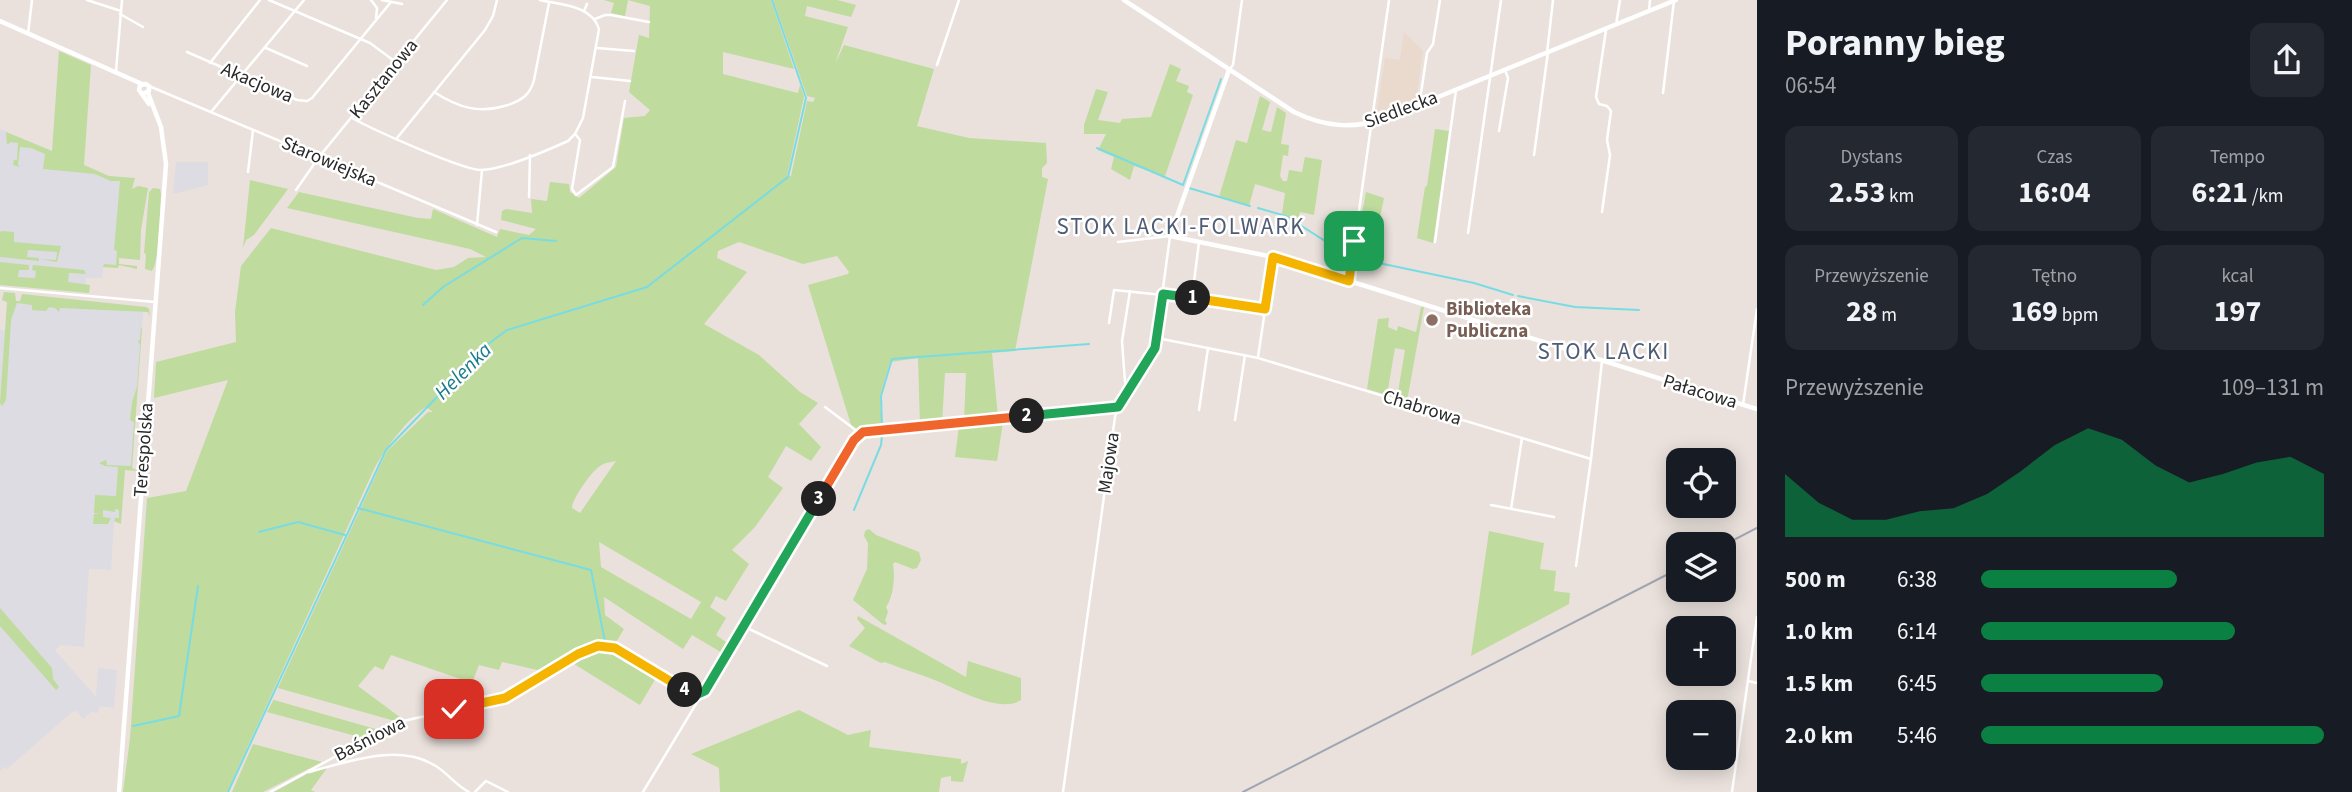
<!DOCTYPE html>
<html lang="pl">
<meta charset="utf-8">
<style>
body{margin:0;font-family:"Source Sans 3",sans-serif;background:#242831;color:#f1f3f6;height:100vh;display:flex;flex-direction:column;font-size:26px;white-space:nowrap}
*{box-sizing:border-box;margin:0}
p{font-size:23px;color:#9ea1a6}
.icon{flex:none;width:38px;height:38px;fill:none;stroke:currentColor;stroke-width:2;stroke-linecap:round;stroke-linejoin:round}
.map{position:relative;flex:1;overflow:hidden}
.side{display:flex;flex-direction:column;background:#171b24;width:595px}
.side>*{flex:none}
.tools{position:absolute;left:1666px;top:448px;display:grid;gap:14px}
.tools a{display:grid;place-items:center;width:70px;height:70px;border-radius:14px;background:#171b24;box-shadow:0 4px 18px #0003;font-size:35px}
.pin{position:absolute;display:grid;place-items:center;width:60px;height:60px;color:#fff;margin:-30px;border-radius:14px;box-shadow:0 4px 10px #0006}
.km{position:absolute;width:35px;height:35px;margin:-18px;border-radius:50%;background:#222;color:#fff;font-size:19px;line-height:35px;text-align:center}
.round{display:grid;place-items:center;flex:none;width:74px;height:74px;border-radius:14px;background:#242831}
.summary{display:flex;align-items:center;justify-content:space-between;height:119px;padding:0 28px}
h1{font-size:38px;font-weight:700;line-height:52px}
.stats{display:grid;grid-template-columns:repeat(3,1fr);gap:10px;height:119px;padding:7px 28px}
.stats div{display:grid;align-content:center;border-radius:14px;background:#242831;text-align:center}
.stats b{font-size:30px;font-weight:700}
.stats small{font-size:19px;font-weight:400}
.stats p{font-size:19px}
.chart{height:196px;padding:14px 28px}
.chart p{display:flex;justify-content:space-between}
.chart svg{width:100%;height:126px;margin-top:7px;fill:#0b8043;opacity:.7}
ul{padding:0 28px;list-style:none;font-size:23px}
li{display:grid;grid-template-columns:112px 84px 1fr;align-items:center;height:52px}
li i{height:18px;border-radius:9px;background:#0b8043}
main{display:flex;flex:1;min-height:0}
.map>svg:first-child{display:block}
.industrial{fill:#dddce3}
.education{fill:#eadacd}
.green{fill:#bfdb9e;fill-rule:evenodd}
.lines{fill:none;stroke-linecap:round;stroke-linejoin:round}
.stream{stroke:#79dce2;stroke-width:2}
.minor{stroke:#fff;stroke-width:2.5}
.tertiary{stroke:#fff;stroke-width:4.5}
.secondary{stroke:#fff;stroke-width:4.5}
.rail{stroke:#9fa6b1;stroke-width:2}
.split-1-casing{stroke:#fff;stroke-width:14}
.split-2-casing{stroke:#fff;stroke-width:14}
.split-3-casing{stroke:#fff;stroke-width:14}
.split-4-casing{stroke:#fff;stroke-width:14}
.split-5-casing{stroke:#fff;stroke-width:14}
.split-1{stroke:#f5b400;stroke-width:9}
.split-2{stroke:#22a559;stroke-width:9}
.split-3{stroke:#f0652b;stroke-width:9}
.split-4{stroke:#22a559;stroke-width:9}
.split-5{stroke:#f5b400;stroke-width:9}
.education-dot{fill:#8d6e63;stroke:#fff;stroke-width:2.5}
.labels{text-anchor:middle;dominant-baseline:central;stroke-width:5;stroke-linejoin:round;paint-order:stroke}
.street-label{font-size:19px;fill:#292929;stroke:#fff}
.education-label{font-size:19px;font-weight:bold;fill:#785e54;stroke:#fff;text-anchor:start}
.water-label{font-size:21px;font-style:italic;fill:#1a7c8b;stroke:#fff}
.quarter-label{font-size:23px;letter-spacing:2px;fill:#4e5d75;stroke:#fff}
</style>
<main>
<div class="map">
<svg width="1757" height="792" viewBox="0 0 1757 792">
<rect width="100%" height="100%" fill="#eae1dc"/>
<!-- industrial -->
<g class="industrial">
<polygon points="0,129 109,176 125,178 116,266 104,265 102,278 86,278 86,285 0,278"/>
<polygon points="176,162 208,162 208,185 173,194"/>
<polygon points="15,301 143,312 132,468 119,468 115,509 119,510 119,518 115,518 114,521 111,570 89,569 84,647 61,645 55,650 96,697 98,668 117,670 114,708 99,706 98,713 91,712 83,719 77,711 72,712 6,770 6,766 0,771 0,330 6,331"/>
</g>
<!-- education -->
<polygon class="education" points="1404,32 1423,51 1416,101 1376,117 1385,58 1400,60"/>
<!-- green -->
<g class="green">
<path d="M604 0H771L794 69 723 52V74L798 93 800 85 804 97 787 176H791L807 101 813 102 815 98 807 96 773 0H837L856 5 851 17 807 6 805 16 848 27 835 64 844 45 934 69 917 126 969 138 1046 143 1047 163 1042 168V177L1048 179 1015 351 992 353 998 417 964 421 966 373H945L942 423 920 425 918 358 890 362 880 396 882 429 860 431 852 428 808 285 848 274 849 272 837 256 803 264 739 242 718 251 717 258 747 272 704 324 759 355 800 392 818 403 799 424 821 447 811 461 786 446 768 477 783 488 755 527 732 550 749 564 726 601 716 596 710 607 726 618 716 635 730 645 724 654 692 635 683 649 604 597 605 615 624 629 615 644 600 642 588 645 546 672 502 662 499 670 479 665 472 683 391 655 383 670 375 666 358 686 401 718 395 721 278 688 387 451 428 412H433L426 407C406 420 385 449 374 469L227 792H123L130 738 147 498 186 491 228 380 154 398 156 362 236 342 235 312 241 266 271 228 436 270 454 267 468 258 486 257 470 249 287 208 299 192 418 218 431 219 433 209 497 237 500 229 529 235 536 229 501 220 502 211 506 209 532 213 531 199 547 201 550 182 569 184 570 192 579 198 616 167 624 118 645 116 650 110 629 92 639 35 649 38 650 6 628 0 625 16 611 13 614 3ZM616 461 580 513 572 508C572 499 591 472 600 466 604 463 611 462 616 461ZM599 542 701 602 691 619 601 567Z"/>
<polygon points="59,51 91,65 84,165 109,176 135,178 132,189 138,186 148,188 141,230 140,260 119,258 119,264 137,266 137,269 119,265 118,268 103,267 104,264 116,265 117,251 114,250 120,181 111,181 95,174 43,169 45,154 31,148 20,147 18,165 20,167 13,165 14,160 17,160 18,143 10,142 9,144 7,144 6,132 52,151"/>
<polygon points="1170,64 1181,69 1176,81 1189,86 1187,92 1193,95 1165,176 1134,166 1130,180 1111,169 1114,157 1098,150 1106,134 1084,134 1084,125 1096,89 1108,92 1098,120 1120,123 1122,119 1151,117"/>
<polygon points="1260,96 1270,102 1262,130 1271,132 1277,107 1286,113 1281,144 1289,145 1288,156 1283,155 1280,176 1283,181 1287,181 1289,170 1302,172 1305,157 1322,160 1314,215 1300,212 1298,223 1282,214 1285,193 1255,184 1249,206 1219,197 1236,140 1247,143"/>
<polygon points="1435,129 1449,131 1433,243 1417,238 1425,187 1427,186"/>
<polygon points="250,180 288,189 254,235 246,240 243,248"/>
<path d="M153 188 160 189 161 194C160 212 160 259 152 271L145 269 146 254 144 253 149 192Z"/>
<polygon points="1366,192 1384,198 1378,228 1360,224"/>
<polygon points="2,231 14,232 14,242 61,246 57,262 40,259 56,260 57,252 28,250 27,257 39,258 39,261 0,257 0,232"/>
<polygon points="0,262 29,265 29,270 19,270 18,277 35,278 36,271 32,270 33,265 84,270 86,274 69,273 68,282 90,285 89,293 0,285"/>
<polygon points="4,292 15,293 16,301 20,301 22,294 146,307 149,309 150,317 148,312 60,308 59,312 55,308 49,307 46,311 32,310 32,305 17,303 11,320 6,400 2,406 0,403 7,302 2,300"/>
<polygon points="1421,307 1424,307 1407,401 1397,398 1405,350 1395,348 1387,395 1367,389 1378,319 1389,318 1388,327 1397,331 1398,326 1416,332"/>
<polygon points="141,327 142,328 132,468 139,471 137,477 137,471 125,470 121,524 114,521 115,518 119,518 119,510 115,509 115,512 103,510 103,517 111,518 108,524 93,524 94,514 100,514 94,513 95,495 116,496 118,467 105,466 99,463 106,460 107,465 131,466 134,422 130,420 132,402 137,387 140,345 138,341 140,340"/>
<polygon points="1003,422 997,461 955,457 959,426"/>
<path d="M869 529 876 535 919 552 921 560 917 568 913 569 895 562 893 564C895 576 894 596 886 607L888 612 885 620 887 624 884 625 853 600 867 569 868 543 864 536 865 531Z"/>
<polygon points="1489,531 1544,543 1540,569 1556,571 1554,591 1570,593 1569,604 1471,656"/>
<polygon points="0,608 52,668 53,679 59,687 56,690 0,626"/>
<path d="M858 616 966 677 968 661 1021 678V700C1001 713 962 692 942 683 924 675 904 670 885 662L881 663 849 646 865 628 857 619Z"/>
<polygon points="609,648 657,676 640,705 571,662 592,649"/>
<polygon points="274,699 274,700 379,730 363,738 267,712"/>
<polygon points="799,710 848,735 871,730 869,747 961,759 961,764 968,761 963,782 951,781 951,776 941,778 939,792 720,792 719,768 691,754"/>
<polygon points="253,744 322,762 263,792 232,792"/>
<polygon points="327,768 311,790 315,792 274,792 307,774"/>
</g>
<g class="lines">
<!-- stream -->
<g class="stream">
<polyline points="1097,148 1183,185 1221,79"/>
<polyline points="1189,188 1250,206"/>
<polyline points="1258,208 1286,216 1350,257"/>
<polyline points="1355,258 1474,283 1513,295"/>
<polyline points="1518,296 1575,307 1639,310"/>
<polyline points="423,305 443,287 522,238 556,241"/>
<polyline points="882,427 881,396 892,359 1089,344"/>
<polyline points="358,508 591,570 605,642"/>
<polyline points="854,510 881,445 882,435"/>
<polyline points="259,532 298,522 345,535"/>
<polyline points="133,726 179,716 198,586"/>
<polyline points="228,792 386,450 487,345 507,330 647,287 788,177 806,98 772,0"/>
</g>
<!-- minor -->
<g class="minor">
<polyline points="87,0 121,11"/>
<polyline points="269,0 370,43 397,63"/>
<polyline points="371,0 377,8 376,18"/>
<polyline points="382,0 402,4"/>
<polyline points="584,11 587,4"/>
<polyline points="1649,11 1650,0"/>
<polyline points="120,14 143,27"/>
<polyline points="595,19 605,15 611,15 649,22"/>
<polyline points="1616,25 1620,0"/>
<polyline points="28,34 32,0"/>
<polyline points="266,48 307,66"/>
<polyline points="597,48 634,51"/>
<polyline points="187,52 297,100 307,101 312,98 391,2"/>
<polyline points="1547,53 1553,0"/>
<polyline points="210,63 260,0"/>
<polyline points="937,65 959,0"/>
<polyline points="1229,70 1233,65 1242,0"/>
<polyline points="116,71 122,0"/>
<polyline points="592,77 630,81"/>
<polyline points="149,86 496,232"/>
<path d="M434 92C459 108 479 114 508 105 522 100 530 95 534 80L549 3"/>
<polyline points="1663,93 1674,1"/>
<polyline points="1421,104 1420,100 1427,53 1433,44 1440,0"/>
<polyline points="211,112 304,0"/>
<path d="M352 118C372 129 462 170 481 170 502 170 548 150 568 141L575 134 583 118 599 29C592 5 561 5 540 0"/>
<polyline points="1499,131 1508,78 1505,70"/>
<polyline points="576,135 580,140 572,189 576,195 613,167 625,101"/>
<polyline points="397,138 485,30 493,16 497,0"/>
<polyline points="1534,155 1548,52"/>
<polyline points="248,172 253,130"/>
<polyline points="296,190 319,157 447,0"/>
<polyline points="529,197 530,155"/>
<polyline points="1602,212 1610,155 1607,140 1611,111 1607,106 1599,104 1596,97 1606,30"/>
<polyline points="477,225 482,170"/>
<polyline points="1468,233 1501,0"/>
<polyline points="1435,242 1456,90"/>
<polyline points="1349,281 1389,0"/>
<polyline points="0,288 155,302"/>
<polyline points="1130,291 1122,341 1125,382 1127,387 1131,388"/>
<polyline points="1163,294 1265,309"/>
<polyline points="1192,298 1199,242"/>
<polyline points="1109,323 1114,290 1163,295"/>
<polyline points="1157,338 1258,358 1591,459 1602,361"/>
<polyline points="1258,357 1273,257"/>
<polyline points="1743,405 1757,309"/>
<polyline points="825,407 861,434"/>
<polyline points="1199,410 1208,348"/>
<polyline points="1235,420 1245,355"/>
<polyline points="1491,505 1554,517"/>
<polyline points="1511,509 1522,438"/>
<polyline points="1576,566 1591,459"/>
<polyline points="743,626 827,666"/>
<polyline points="1748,681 1757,683"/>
<path d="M309 772C347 762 398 743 434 765 447 772 455 785 469 792"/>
<polyline points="270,792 399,722 505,698 592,647 606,645 615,648 692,694 701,695"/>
<polyline points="475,792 486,781 508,792"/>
<polyline points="643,792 858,435 863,432 1118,407"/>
<polyline points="1063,792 1115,417 1118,407 1155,348 1170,236 1118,242"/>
<polyline points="1732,792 1757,617"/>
</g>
<!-- tertiary -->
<g class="tertiary">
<polyline points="0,21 142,84"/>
<polyline points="1229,70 1170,236 1273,257 1757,409"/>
<polyline points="142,94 149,91 149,86 146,84 140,85 139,90 149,104"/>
<polyline points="119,792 166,164 161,127 148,93"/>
</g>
<!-- secondary -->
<path class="secondary" d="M1124 0 1294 112C1325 127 1352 129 1384 119L1676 0"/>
<!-- rail -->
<g class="rail">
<polyline points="1724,545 1757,528"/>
<polyline points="1243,792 1678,569"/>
</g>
</g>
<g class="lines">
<defs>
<polyline id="split-1" points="1193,298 1265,309 1273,257 1349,281 1354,241"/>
<polyline id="split-2" points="1027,416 1118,407 1155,348 1163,294 1193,298"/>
<polyline id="split-3" points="819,499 854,440 863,432 1027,416"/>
<polyline id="split-4" points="685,690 696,695 705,691 819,499"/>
<polyline id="split-5" points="454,709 505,698 578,654 598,646 615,648 685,690"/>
</defs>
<!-- split-1 casing -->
<use href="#split-1" class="split-1-casing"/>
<!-- split-2 casing -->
<use href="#split-2" class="split-2-casing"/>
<!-- split-3 casing -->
<use href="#split-3" class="split-3-casing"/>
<!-- split-4 casing -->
<use href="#split-4" class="split-4-casing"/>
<!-- split-5 casing -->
<use href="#split-5" class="split-5-casing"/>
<!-- split-1 -->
<use href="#split-1" class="split-1"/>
<!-- split-2 -->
<use href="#split-2" class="split-2"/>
<!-- split-3 -->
<use href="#split-3" class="split-3"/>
<!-- split-4 -->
<use href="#split-4" class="split-4"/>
<!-- split-5 -->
<use href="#split-5" class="split-5"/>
</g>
<!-- markers -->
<circle class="education-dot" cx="1432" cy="320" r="7"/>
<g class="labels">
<!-- street labels -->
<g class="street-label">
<text transform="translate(384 79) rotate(-51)">Kasztanowa</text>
<text transform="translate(257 83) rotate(23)">Akacjowa</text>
<text transform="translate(1401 110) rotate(-20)">Siedlecka</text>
<text transform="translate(329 162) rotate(23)">Starowiejska</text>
<text transform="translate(1700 392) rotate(17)">Pałacowa</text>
<text transform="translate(1422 408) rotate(17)">Chabrowa</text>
<text transform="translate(144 450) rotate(-86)">Terespolska</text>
<text transform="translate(1109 463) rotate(-82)">Majowa</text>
<text transform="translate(370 739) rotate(-27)">Baśniowa</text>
</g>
<!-- education labels -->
<g class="education-label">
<text x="1446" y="309">Biblioteka<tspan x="1446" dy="22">Publiczna</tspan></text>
</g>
<!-- water labels -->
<g class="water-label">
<text transform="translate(463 371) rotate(-45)">Helenka</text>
</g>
<!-- quarter labels -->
<g class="quarter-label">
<text x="1181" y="226">STOK LACKI-FOLWARK</text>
<text x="1604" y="351">STOK LACKI</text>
</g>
</g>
</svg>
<div class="tools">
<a><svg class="icon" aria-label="locate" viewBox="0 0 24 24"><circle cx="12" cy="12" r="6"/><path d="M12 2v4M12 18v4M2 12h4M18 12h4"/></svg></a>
<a><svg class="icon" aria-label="layers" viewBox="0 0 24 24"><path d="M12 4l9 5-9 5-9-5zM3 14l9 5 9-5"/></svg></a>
<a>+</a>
<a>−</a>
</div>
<div class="pin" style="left:1354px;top:241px;background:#1e9e55"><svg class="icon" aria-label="arrive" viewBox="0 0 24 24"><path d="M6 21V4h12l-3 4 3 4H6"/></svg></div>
<div class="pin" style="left:454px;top:709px;background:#d93025"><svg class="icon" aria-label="check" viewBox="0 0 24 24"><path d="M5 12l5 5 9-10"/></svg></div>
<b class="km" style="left:1193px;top:298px">1</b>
<b class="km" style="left:1027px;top:416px">2</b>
<b class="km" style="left:819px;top:499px">3</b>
<b class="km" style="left:685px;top:690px">4</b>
</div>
<section class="side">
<div class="summary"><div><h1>Poranny bieg</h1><p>06:54</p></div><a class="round"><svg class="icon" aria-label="share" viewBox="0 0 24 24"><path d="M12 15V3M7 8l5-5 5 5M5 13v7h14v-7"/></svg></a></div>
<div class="stats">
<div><p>Dystans</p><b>2.53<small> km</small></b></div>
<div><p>Czas</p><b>16:04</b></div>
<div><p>Tempo</p><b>6:21<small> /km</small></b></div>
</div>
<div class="stats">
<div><p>Przewyższenie</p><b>28<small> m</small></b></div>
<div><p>Tętno</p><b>169<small> bpm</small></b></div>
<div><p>kcal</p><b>197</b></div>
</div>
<div class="chart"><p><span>Przewyższenie</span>109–131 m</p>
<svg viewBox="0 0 160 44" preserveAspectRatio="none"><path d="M0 44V22L10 32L20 38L30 38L40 35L50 34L60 29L70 21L80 12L90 6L100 10L110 19L120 25L130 22L140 18L150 16L160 22V44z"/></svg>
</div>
<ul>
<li><b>500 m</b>6:38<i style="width:57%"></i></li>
<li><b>1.0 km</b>6:14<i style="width:74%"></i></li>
<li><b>1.5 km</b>6:45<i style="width:53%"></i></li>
<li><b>2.0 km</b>5:46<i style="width:100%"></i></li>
</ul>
</section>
</main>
